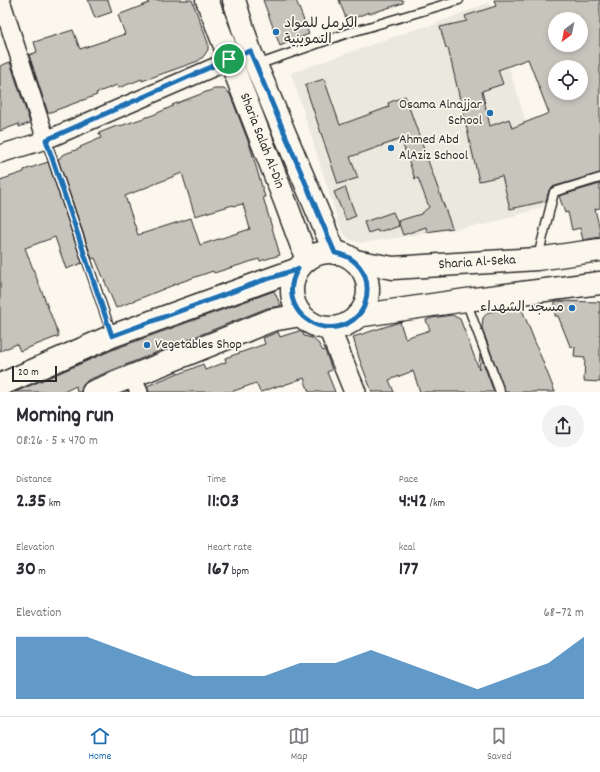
<!DOCTYPE html>
<meta charset="utf-8">
<style>
body{margin:0;font-family:Dekko,"Playpen Sans Arabic",sans-serif;background:#f2f2f3;color:#2b2b33;height:100vh;display:flex;flex-direction:column;font-size:15px;white-space:nowrap}
*{box-sizing:border-box;margin:0}
p{font-size:13px;color:#7c7c81}
.icon{flex:none;width:22px;height:22px;fill:none;stroke:currentColor;stroke-width:2;stroke-linecap:round;stroke-linejoin:round}
.map{position:relative;height:392px;overflow:hidden}
.side{display:flex;flex-direction:column;background:#fff;flex:1}
.side>*{flex:none}
.needle{width:26px;rotate:212deg}
.fabs{position:absolute;left:548px;top:12px;display:grid;gap:8px}
.fabs a{display:grid;place-items:center;width:40px;height:40px;border-radius:50%;background:#fff;box-shadow:0 2px 6px #0003;font-size:20px}
.scale{position:absolute;left:12px;bottom:10px;width:45px;box-sizing:border-box;padding-left:4px;border:2px solid #2b2b2b;border-top:0;font-size:11px;line-height:14px;white-space:nowrap;color:#2b2b2b;-webkit-text-stroke:3px #fbf7ec;paint-order:stroke}
.pin{position:absolute;display:grid;place-items:center;width:34px;height:34px;color:#fff;margin:-17px;border:2px solid #fff;border-radius:50%;box-shadow:0 1px 4px #0007}
.round{display:grid;place-items:center;flex:none;width:42px;height:42px;border-radius:21px;background:#f2f2f3}
.headline{display:flex;align-items:center;justify-content:space-between;height:68px;padding:0 16px}
h1{font-size:22px;font-weight:700;line-height:30px}
.metrics{display:grid;grid-template-columns:repeat(3,1fr);gap:6px;height:68px;padding:4px 16px}
.metrics div{display:grid;align-content:center}
.metrics b{font-size:20px;font-weight:700}
.metrics small{font-size:11px;font-weight:400}
.metrics p{font-size:11px}
.chart{height:112px;padding:8px 16px}
.chart p{display:flex;justify-content:space-between}
.chart svg{width:100%;height:72px;margin-top:4px;fill:#1f6fb2;opacity:.7}
.tab-bar{display:flex;justify-content:space-around;align-items:center;height:56px;border-top:1px solid #e1e1e2;background:#fff;font-size:11px;color:#7c7c81}
.tab-bar a{display:grid;justify-items:center;gap:2px}
.tab-bar .current{color:#1f6fb2}
.map>svg:first-child{display:block}
.built{fill:#ebe8de}
.building{fill:#c7c4bc;stroke:#2b2b2b;fill-rule:evenodd}
.lines{fill:none;stroke-linecap:round;stroke-linejoin:round}
.service-casing{stroke:#2b2b2b;stroke-width:11}
.minor-casing{stroke:#2b2b2b;stroke-width:20}
.tertiary-casing{stroke:#2b2b2b;stroke-width:24}
.secondary-casing{stroke:#2b2b2b;stroke-width:25}
.service{stroke:#fbf7ec;stroke-width:8}
.minor{stroke:#fbf7ec;stroke-width:17}
.tertiary{stroke:#fbf7ec;stroke-width:21}
.secondary{stroke:#fbf7ec;stroke-width:22}
.route-casing{stroke:#fff;stroke-width:8}
.route{stroke:#1f6fb2;stroke-width:5}
.poi-dot{fill:#1f6fb2;stroke:#fbf7ec;stroke-width:1.5}
.labels{text-anchor:middle;dominant-baseline:central;stroke-width:3.5;stroke-linejoin:round;paint-order:stroke}
.poi-label{font-size:14px;fill:#2b2b2b;stroke:#fbf7ec;text-anchor:start}
.street-label{font-size:14px;fill:#2b2b2b;stroke:#fbf7ec}
</style>
<div class="map">
<svg width="600" height="392" viewBox="0 0 600 392">
<rect width="100%" height="100%" fill="#fbf7ec"/>
<filter id="ink" filterUnits="userSpaceOnUse"><feTurbulence type="fractalNoise" baseFrequency=".025" numOctaves="2"/><feDisplacementMap in="SourceGraphic" scale="8" xChannelSelector="R" yChannelSelector="G"/><feConvolveMatrix kernelMatrix="1 2 1 2 8 2 1 2 1" color-interpolation-filters="sRGB"/></filter>
<g filter="url(#ink)">
<!-- built -->
<polygon class="built" points="489,2 550,200 540,208 489,224 362,243 351,240 346,236 340,227 291,73 419,28 430,26"/>
<!-- building -->
<g class="building">
<polygon points="88,0 108,0 112,12 95,18"/>
<polygon points="148,0 192,0 208,43 208,50 203,57 198,61 142,81 142,79 118,88 117,85 96,93 97,95 48,113 29,55 37,52 34,42 73,30 80,49 125,34 118,15 149,3"/>
<polygon points="263,0 296,0 309,34 280,46"/>
<polygon points="339,0 403,0 403,3 369,14 369,12 347,21"/>
<path d="M494 0H600V173L552 187 549 190 546 201 510 209 502 176 479 181 448 48H446L440 27 467 21 465 16 496 6ZM555 19H581V45H555ZM528 59 549 113 512 128 509 119 490 126 482 91 503 84 498 70ZM555 67H581V93H555Z"/>
<polygon points="10,62 30,123 19,127 19,124 0,131 0,66"/>
<polygon points="324,79 340,125 389,107 388,103 405,96 452,228 427,232 426,227 403,235 398,221 421,214 429,207 418,178 415,179 401,139 350,157 358,178 338,184 305,85"/>
<path d="M214 89H224L230 94 250 146 265 197H263L280 255 260 261 259 259 214 273 213 271 181 282 116 308 95 258 92 259 58 159 60 158 62 155 81 148 80 147 101 138 99 133 119 125 120 126 153 115 173 106 172 105ZM182 173 195 216 233 205 234 206 243 204 250 229 200 245 191 218 138 235 125 196Z"/>
<polygon points="48,162 82,263 66,269 55,237 25,248 59,336 20,351 17,344 0,351 0,180 24,172 24,170"/>
<polygon points="600,184 600,208 595,209 600,230 600,237 583,240 580,228 572,230 568,212 565,213 559,196"/>
<polygon points="345,187 356,216 346,220 334,192"/>
<polygon points="393,212 399,226 388,230 388,229 378,232 377,230 368,233 364,222"/>
<polygon points="274,291 281,306 267,308 88,380 83,385 81,392 77,392 76,386 64,392 15,392 117,348"/>
<polygon points="555,301 600,302 600,382 584,381 585,358 574,357 575,347 570,346 558,316 555,316"/>
<polygon points="521,307 555,392 505,392 482,328 483,318 488,312"/>
<polygon points="452,315 460,319 479,369 480,354 494,392 420,392 413,371 389,380 394,392 372,392 359,358 353,337 400,322 405,338 430,330 426,320 432,318"/>
<polygon points="302,330 304,336 312,338 318,343 323,351 325,350 332,370 327,372 335,392 309,392 304,378 281,386 281,385 261,392 260,392 256,383 231,392 149,392 147,386 178,373 179,374 203,364 205,370 226,362 225,358 265,344 263,338 278,332 280,337"/>
</g>
<g class="lines">
<defs>
<g id="service">
<polyline points="257,65 345,34 459,0"/>
<polyline points="46,140 112,335"/>
<polyline points="538,257 554,192 600,178"/>
<polyline points="466,301 500,392"/>
</g>
<g id="minor">
<polyline points="1,0 46,140"/>
<polyline points="0,154 46,140 242,55"/>
<polyline points="132,377 139,392"/>
</g>
<polyline id="tertiary" points="329,328 355,392"/>
<g id="secondary">
<path id="s1" d="M207 0 285 201 307 260"/>
<polyline points="234,0 250,51 335,253"/>
<circle cx="330" cy="290" r="38"/>
<path id="s2" d="M355 261 393 268 537 259 600 250"/>
<polyline points="357,316 466,300 600,283"/>
<polyline points="0,385 112,336 298,269"/>
<polyline points="93,392 272,320 301,315"/>
</g>
</defs>
<!-- service casing -->
<use href="#service" class="service-casing"/>
<!-- minor casing -->
<use href="#minor" class="minor-casing"/>
<!-- tertiary casing -->
<use href="#tertiary" class="tertiary-casing"/>
<!-- secondary casing -->
<use href="#secondary" class="secondary-casing"/>
<!-- service -->
<use href="#service" class="service"/>
<!-- minor -->
<use href="#minor" class="minor"/>
<!-- tertiary -->
<use href="#tertiary" class="tertiary"/>
<!-- secondary -->
<use href="#secondary" class="secondary"/>
</g>
</g>
<g class="lines" filter="url(#ink)">
<defs>
<path id="route" d="M250 51 335 253C349 255 359 263 365 276 368 285 368 293 365 303 364 309 358 316 353 320 325 341 283 315 293 280 294 276 296 272 298 269L261 281 112 336 46 140 229 59Z"/>
</defs>
<!-- route casing -->
<use href="#route" class="route-casing"/>
<!-- route -->
<use href="#route" class="route"/>
</g>
<!-- markers -->
<g class="poi-dot">
<circle cx="276" cy="32" r="4"/>
<circle cx="490" cy="113" r="4"/>
<circle cx="391" cy="148" r="4"/>
<circle cx="572" cy="308" r="4"/>
<circle cx="147" cy="345" r="4"/>
</g>
<g class="labels">
<!-- poi labels -->
<g class="poi-label">
<text x="284" y="24">الكرمل للمواد<tspan x="284" dy="16">التموينية</tspan></text>
<text x="482" y="105" text-anchor="end">Osama Alnajjar<tspan x="482" dy="16">School</tspan></text>
<text x="399" y="140">Ahmed Abd<tspan x="399" dy="16">AlAziz School</tspan></text>
<text x="564" y="308" text-anchor="end">مسجد الشهداء</text>
<text x="155" y="345">Vegetables Shop</text>
</g>
<!-- street labels -->
<g class="street-label">
<text stroke="none"><textPath href="#s1" startOffset="151">Sharia Salah Al-Din</textPath></text>
<text stroke="none"><textPath href="#s2" startOffset="123">Sharia Al-Seka</textPath></text>
</g>
</g>
</svg>
<div class="fabs">
<a><svg class="needle" viewBox="-14 -14 28 28"><path d="M0-13l5 13h-10z" fill="#e53935"/><path d="M0 13l5-13h-10z" fill="#7c7c81"/></svg></a>
<a><svg class="icon" aria-label="locate" viewBox="0 0 24 24"><circle cx="12" cy="12" r="6"/><path d="M12 2v4M12 18v4M2 12h4M18 12h4"/></svg></a>
</div>
<div class="scale">20 m</div>
<div class="pin" style="left:229px;top:59px;background:#1e9e55"><svg class="icon" aria-label="arrive" viewBox="0 0 24 24"><path d="M6 21V4h12l-3 4 3 4H6"/></svg></div>
</div>
<section class="side">
<div class="headline"><div><h1>Morning run</h1><p>08:26 · 5 × 470 m</p></div><a class="round"><svg class="icon" aria-label="share" viewBox="0 0 24 24"><path d="M12 15V3M7 8l5-5 5 5M5 13v7h14v-7"/></svg></a></div>
<div class="metrics">
<div><p>Distance</p><b>2.35<small> km</small></b></div>
<div><p>Time</p><b>11:03</b></div>
<div><p>Pace</p><b>4:42<small> /km</small></b></div>
</div>
<div class="metrics">
<div><p>Elevation</p><b>30<small> m</small></b></div>
<div><p>Heart rate</p><b>167<small> bpm</small></b></div>
<div><p>kcal</p><b>177</b></div>
</div>
<div class="chart"><p><span>Elevation</span>68–72 m</p>
<svg viewBox="0 0 160 44" preserveAspectRatio="none"><path d="M0 44V6L10 6L20 6L30 14L40 22L50 30L60 30L70 30L80 22L90 22L100 14L110 22L120 30L130 38L140 30L150 22L160 6V44z"/></svg>
</div>
</section>
<nav class="tab-bar">
<a class="current"><svg class="icon" aria-label="home" viewBox="0 0 24 24"><path d="M3 11l9-7 9 7M6 9v11h12V9"/></svg>Home</a>
<a><svg class="icon" aria-label="map" viewBox="0 0 24 24"><path d="M3 6l6-2 6 2 6-2v14l-6 2-6-2-6 2zM9 4v14M15 6v14"/></svg>Map</a>
<a><svg class="icon" aria-label="saved" viewBox="0 0 24 24"><path d="M7 4h10v16l-5-4-5 4z"/></svg>Saved</a>
</nav>
